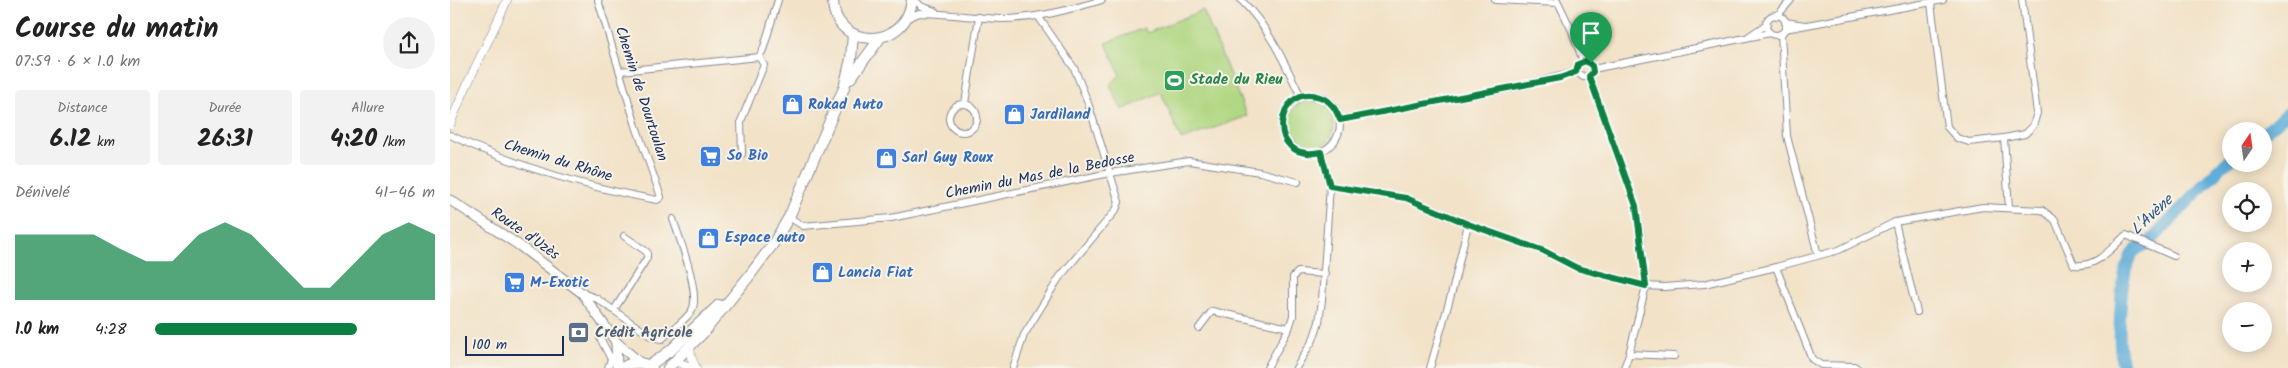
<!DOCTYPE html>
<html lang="fr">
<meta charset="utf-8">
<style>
body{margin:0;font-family:Kalam,sans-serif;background:#f2f2f2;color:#222;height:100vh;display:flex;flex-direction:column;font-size:19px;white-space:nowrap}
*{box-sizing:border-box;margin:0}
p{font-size:16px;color:#767676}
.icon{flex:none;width:28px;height:28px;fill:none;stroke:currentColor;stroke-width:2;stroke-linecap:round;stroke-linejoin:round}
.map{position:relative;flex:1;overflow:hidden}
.details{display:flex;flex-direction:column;background:#fff;width:450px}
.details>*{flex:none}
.needle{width:32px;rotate:13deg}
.fabs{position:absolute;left:1772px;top:122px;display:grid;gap:10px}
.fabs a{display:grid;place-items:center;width:50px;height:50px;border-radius:50%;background:#fff;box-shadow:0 2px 12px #0003;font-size:25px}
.scale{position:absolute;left:15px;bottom:12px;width:99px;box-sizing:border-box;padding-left:5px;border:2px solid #1b2f5e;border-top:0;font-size:14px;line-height:18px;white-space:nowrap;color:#1b2f5e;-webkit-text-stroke:4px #f7f3e8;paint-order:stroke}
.pin{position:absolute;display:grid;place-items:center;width:42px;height:42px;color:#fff;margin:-51px -21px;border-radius:50% 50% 50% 0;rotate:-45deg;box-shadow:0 0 5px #0007}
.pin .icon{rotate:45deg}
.round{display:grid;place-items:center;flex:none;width:52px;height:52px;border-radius:26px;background:#f2f2f2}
.overview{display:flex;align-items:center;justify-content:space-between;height:85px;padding:0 15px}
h1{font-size:28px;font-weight:600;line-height:38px}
.metrics{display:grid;grid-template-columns:repeat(3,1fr);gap:8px;height:85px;padding:5px 15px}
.metrics div{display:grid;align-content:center;border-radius:5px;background:#f2f2f2;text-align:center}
.metrics b{font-size:25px;font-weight:600}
.metrics small{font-size:14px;font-weight:400}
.metrics p{font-size:14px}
.chart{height:140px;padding:10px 15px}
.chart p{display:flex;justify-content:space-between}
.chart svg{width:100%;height:90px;margin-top:5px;fill:#0b8043;opacity:.7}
ul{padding:0 15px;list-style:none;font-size:16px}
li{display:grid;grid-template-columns:80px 60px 1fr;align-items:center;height:38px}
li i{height:12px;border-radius:6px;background:#0b8043}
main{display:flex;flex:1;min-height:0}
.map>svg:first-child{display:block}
.green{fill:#b0d782;stroke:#668370}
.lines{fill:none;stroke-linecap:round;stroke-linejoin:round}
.river{stroke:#60add9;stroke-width:12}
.minor-casing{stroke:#868892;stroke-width:8}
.tertiary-casing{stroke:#868892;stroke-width:9}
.secondary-casing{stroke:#868892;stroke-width:11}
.primary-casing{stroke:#868892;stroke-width:12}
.minor{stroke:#fff;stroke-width:6}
.tertiary{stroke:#fff;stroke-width:8}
.secondary{stroke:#fff;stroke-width:9}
.primary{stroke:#fff;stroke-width:10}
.route-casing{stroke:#fff;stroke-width:10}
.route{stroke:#0b8043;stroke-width:6}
.labels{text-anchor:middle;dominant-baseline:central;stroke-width:4;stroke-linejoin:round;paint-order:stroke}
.leisure-label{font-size:15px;font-weight:bold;fill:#27864d;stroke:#f7f3e8;text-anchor:start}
.street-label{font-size:15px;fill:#1b2f5e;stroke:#f7f3e8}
.shop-label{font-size:15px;font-weight:bold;fill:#366cbe;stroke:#f7f3e8;text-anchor:start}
.service-label{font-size:15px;font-weight:bold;fill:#4e5e75;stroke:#f7f3e8;text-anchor:start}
.water-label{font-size:16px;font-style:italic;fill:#305583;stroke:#f7f3e8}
</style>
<main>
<section class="details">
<div class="overview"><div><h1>Course du matin</h1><p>07:59 · 6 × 1.0 km</p></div><a class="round"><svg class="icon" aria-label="share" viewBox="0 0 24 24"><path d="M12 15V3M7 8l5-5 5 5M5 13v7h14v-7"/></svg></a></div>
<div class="metrics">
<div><p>Distance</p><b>6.12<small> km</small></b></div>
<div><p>Durée</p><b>26:31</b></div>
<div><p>Allure</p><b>4:20<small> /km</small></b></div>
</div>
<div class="chart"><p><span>Dénivelé</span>41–46 m</p>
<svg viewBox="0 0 160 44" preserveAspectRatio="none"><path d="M0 44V12L10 12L20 12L30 12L40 19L50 25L60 25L70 12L80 6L90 12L100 25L110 38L120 38L130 25L140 12L150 6L160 12V44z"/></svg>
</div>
<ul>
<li><b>1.0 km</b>4:28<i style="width:72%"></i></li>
</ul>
</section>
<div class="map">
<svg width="1838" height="368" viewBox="0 0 1838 368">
<rect width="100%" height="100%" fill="#f7f3e8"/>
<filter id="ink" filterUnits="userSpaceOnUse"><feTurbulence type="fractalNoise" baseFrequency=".02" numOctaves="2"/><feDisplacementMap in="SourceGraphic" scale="10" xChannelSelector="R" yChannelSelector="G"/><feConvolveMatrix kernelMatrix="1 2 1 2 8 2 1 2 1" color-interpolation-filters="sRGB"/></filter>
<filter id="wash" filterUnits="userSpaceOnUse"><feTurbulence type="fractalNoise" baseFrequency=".0096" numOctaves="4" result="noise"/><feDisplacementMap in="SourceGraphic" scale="20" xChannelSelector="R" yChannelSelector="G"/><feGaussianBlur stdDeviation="1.12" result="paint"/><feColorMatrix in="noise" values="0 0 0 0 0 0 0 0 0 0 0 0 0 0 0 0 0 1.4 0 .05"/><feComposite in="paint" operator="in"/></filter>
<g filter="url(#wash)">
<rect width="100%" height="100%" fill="#f2e2c7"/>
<!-- green -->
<g class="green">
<polygon points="753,10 797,116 731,140 711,92 672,110 660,85 670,75 656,43 694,28 697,33"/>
<circle cx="860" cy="125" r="24"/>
</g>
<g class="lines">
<!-- river -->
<g class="river">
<polyline points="1814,133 1838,113"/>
<path d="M1673 368C1667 342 1669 278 1682 254 1686 248 1692 246 1698 244L1770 168 1781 159"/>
</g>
</g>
</g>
<g filter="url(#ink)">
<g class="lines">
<defs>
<g id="minor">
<polyline points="465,0 471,6 485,11"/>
<path d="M791 0C818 26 835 63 851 97"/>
<polyline points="1045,0 1108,3"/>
<polyline points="1107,0 1122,31 1133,61"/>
<polyline points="1481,3 1497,127 1507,138 1519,142 1554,138 1575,134 1583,126 1587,113 1572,0"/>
<circle cx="1326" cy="25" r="10"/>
<polyline points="1327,16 1341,0"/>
<path d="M458 18 469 13C496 13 523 18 550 19 585 19 619 10 652 0"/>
<polyline points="1335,22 1355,25"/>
<polyline points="1335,29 1493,0"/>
<polyline points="1331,34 1337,136 1368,255"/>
<polyline points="1299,36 1317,24"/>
<polyline points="1133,61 1139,62 1143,69"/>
<polyline points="1143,69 1320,33"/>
<polyline points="170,71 309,57 313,50 328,0"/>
<polyline points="1127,72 1133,77 1139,76"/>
<polyline points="1127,72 1128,64 1133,61"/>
<polyline points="1139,76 1186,206 1191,239 1196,286 1179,354 1174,368"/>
<circle cx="861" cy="124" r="29"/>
<polyline points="515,103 529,17"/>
<circle cx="513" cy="118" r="14"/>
<polyline points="889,120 1071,86 1127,72"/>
<path d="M0 135C65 166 135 187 207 200L211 197 186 126 148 0"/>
<polyline points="1554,138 1559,208"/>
<polyline points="292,154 291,121 314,65 309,57"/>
<path d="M880 186 956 198 1018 224 1094 251 1127 268 1196 286 1214 287 1254 284 1326 267 1389 250 1445 222 1533 207 1592 210 1605 220 1624 265C1647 268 1660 249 1676 235L1724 256"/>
<polyline points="339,217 353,226 441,218 660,173 739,161 810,172 848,182"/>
<path d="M223 219C229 237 251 294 242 310 239 316 231 322 226 327"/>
<polyline points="1445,222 1467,312"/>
<polyline points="1326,267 1362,359 1371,365 1404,366 1407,368"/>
<polyline points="132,293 146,298 202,337 212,339 226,327 237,336"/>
<polyline points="164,310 197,258 197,252 174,236"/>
<polyline points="155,326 150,338 161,359 158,368"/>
<polyline points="749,328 762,311 839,328"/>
<polyline points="1179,354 1224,356"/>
<polyline points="563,368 574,335 609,278 666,210 669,202 637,100 624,68 588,16"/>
<polyline points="817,368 839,328 843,316 843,277 848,272 875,274"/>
<polyline points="846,368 863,340 869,322 872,300 880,186 871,152"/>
<polyline points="980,368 1003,288 1018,224"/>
</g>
<g id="tertiary">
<path d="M0 125C16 82 39 42 57 0"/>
<polyline points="240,345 241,357 246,368"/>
<polyline points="224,361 244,368"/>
</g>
<g id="secondary">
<polyline points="0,200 70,246 132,293 166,342 190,363"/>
<polyline points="166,342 167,368"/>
</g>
<g id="primary">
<path d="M383 0C383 49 456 52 462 0"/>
<polyline points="400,79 430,38"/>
<polyline points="199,366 221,350 269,305"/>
<path d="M172 368C182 361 192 361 202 368"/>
<polyline points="218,368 253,333 300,275 323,244 339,217 394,88 401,59 403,34"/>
</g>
</defs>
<!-- minor casing -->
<use href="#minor" class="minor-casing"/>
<!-- tertiary casing -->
<use href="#tertiary" class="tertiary-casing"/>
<!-- secondary casing -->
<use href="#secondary" class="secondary-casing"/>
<!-- primary casing -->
<use href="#primary" class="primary-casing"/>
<!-- minor -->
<use href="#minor" class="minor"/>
<!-- tertiary -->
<use href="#tertiary" class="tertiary"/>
<!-- secondary -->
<use href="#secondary" class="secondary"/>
<!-- primary -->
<use href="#primary" class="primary"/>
</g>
</g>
<g class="lines" filter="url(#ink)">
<defs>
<path id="route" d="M1136 61 1142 66 1143 72 1139 76 1186 206 1196 286 1127 268 1094 251 1018 224 956 198 880 186 871 152C814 164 825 81 870 97 881 101 886 109 890 120L1110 78 1126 72 1128 64Z"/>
</defs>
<!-- route casing -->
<use href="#route" class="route-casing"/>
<!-- route -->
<use href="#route" class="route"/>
</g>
<!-- icons -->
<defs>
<symbol id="stadium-square" viewBox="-11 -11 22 22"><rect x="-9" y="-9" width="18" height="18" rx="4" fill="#2e9e5b" stroke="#f7f3e8"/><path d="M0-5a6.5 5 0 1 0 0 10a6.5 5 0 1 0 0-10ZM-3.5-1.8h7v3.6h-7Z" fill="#fff"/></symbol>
<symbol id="shop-square" viewBox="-11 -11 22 22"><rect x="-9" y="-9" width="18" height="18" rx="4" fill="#3f7fe0" stroke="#f7f3e8"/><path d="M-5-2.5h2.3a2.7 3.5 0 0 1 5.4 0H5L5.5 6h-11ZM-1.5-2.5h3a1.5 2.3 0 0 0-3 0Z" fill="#fff"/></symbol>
<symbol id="supermarket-square" viewBox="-11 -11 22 22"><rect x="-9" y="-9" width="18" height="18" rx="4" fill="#3f7fe0" stroke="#f7f3e8"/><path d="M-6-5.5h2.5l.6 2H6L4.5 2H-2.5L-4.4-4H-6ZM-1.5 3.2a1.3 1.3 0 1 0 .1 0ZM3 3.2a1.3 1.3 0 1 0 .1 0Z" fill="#fff"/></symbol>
<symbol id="bank-square" viewBox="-11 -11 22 22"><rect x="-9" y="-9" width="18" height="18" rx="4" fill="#5c6f8a" stroke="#f7f3e8"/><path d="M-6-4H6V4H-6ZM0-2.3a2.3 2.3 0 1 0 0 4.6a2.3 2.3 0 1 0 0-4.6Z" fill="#fff"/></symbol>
</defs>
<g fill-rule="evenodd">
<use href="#stadium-square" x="712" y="68" width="25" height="25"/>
<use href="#shop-square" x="330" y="92" width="25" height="25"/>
<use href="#shop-square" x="552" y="102" width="25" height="25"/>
<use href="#supermarket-square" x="248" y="144" width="25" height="25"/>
<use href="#shop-square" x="424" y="146" width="25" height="25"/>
<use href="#shop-square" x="246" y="226" width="25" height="25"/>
<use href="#shop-square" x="360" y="260" width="25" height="25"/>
<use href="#supermarket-square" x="52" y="270" width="25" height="25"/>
<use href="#bank-square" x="116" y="320" width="25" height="25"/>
</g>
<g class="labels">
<!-- leisure labels -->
<g class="leisure-label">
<text x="740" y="80">Stade du Rieu</text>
</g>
<!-- street labels -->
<g class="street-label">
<text transform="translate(191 94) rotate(72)">Chemin de Dourtoulan</text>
<text transform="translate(108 161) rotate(17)">Chemin du Rhône</text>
<text transform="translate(590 176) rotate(-11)">Chemin du Mas de la Bedosse</text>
<text transform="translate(75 234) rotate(35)">Route d'Uzès</text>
</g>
<!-- shop labels -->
<g class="shop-label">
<text x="358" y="105">Rokad Auto</text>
<text x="580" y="115">Jardiland</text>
<text x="277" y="156">So Bio</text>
<text x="452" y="158">Sarl Guy Roux</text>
<text x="275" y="238">Espace auto</text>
<text x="388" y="273">Lancia Fiat</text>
<text x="80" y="283">M-Exotic</text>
</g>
<!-- service labels -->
<g class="service-label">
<text x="145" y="333">Crédit Agricole</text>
</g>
<!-- water labels -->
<g class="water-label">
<text transform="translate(1702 215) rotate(-43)">L'Avène</text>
</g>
</g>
</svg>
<div class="fabs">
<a><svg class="needle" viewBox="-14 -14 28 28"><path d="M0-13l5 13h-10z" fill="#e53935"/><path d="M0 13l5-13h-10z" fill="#767676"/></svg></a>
<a><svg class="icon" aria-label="locate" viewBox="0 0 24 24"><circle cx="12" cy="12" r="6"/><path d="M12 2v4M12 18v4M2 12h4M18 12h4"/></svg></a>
<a>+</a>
<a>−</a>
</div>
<div class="scale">100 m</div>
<div class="pin" style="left:1141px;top:63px;background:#1e9e55"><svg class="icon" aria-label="arrive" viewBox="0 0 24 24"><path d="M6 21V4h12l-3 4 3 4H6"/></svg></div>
</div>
</main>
